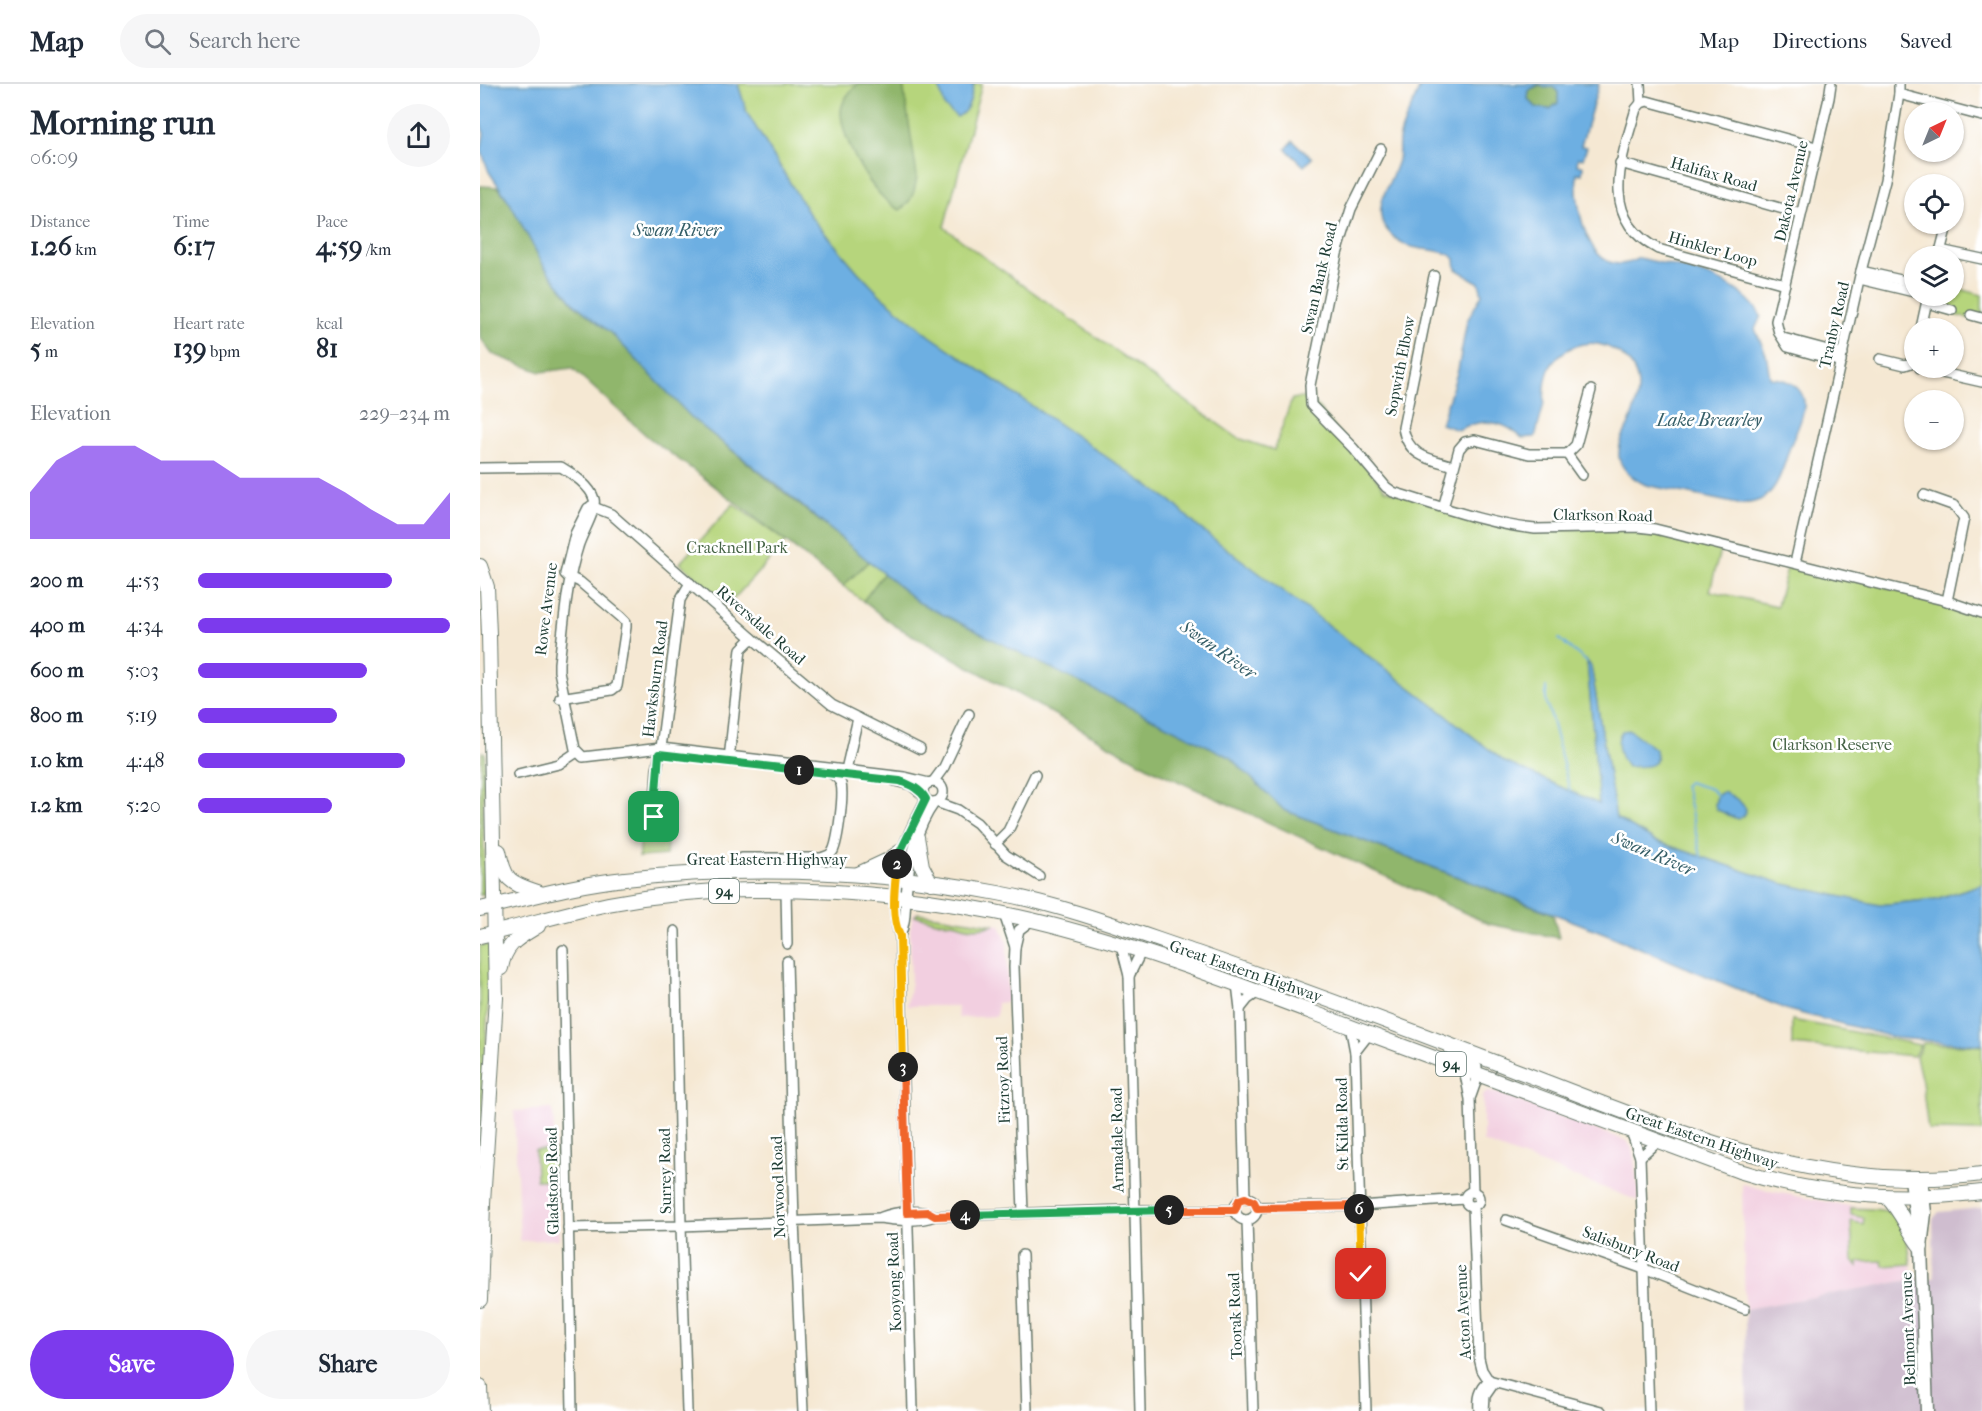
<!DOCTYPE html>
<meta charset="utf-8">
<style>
body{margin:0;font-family:"IM FELL French Canon",serif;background:#f6f6f7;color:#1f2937;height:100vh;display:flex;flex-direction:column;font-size:22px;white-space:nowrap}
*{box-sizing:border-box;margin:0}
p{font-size:20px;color:#747a83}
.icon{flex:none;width:33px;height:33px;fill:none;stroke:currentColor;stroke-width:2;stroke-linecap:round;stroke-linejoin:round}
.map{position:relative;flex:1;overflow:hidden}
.panel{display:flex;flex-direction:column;background:#fff;width:480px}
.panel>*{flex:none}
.needle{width:39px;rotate:43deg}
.fabs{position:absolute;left:1424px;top:18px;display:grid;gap:12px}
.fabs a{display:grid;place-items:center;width:60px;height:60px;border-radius:50%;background:#fff;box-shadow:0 2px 4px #0004;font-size:30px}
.pin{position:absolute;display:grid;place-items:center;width:51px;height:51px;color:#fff;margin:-26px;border-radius:12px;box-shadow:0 3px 9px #0006}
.km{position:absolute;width:30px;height:30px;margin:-15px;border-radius:50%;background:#222;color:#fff;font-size:16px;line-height:30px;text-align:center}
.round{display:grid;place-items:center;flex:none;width:63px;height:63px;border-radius:32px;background:#f6f6f7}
.headline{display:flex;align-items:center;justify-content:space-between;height:102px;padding:0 30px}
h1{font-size:33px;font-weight:800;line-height:45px}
.stats{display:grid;grid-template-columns:repeat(3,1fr);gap:9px;height:102px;padding:6px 30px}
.stats div{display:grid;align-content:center}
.stats b{font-size:26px;font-weight:800}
.stats small{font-size:16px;font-weight:400}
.stats p{font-size:16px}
.chart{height:168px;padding:12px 30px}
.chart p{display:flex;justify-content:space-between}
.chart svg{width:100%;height:108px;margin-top:6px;fill:#7c3aed;opacity:.7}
.button{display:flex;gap:12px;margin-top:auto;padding:12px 30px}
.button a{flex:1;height:69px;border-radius:36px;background:#7c3aed;color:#fff;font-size:24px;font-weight:800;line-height:69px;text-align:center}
.button a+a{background:#f6f6f7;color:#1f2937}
ul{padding:0 30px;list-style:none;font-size:20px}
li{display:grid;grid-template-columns:96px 72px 1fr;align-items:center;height:45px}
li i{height:15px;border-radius:8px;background:#7c3aed}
header{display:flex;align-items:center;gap:36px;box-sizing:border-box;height:84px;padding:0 30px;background:#fff;border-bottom:2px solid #e0e1e3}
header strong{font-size:28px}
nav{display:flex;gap:33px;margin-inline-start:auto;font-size:21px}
.search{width:420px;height:54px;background:#f6f6f7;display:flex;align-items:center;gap:15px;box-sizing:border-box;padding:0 21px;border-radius:33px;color:#747a83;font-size:22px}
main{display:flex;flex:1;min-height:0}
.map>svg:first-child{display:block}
.built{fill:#f2cfe0}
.industrial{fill:#cfbdcf}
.green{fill:#b6d57c;stroke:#6a8958;stroke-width:1.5}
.forest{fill:#90b66c;stroke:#587a50;stroke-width:1.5}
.water{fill:#6dafe2;stroke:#46768b;stroke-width:1.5;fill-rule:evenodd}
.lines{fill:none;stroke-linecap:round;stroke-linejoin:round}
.stream{stroke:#6dafe2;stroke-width:2}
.minor-casing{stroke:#6a796c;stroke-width:12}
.major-casing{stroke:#6a796c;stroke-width:15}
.highway-casing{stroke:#6a796c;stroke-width:16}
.minor{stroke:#fff;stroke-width:9}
.major{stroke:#fff;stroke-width:12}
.highway{stroke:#fff;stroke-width:14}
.split-1-casing{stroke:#fff;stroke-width:12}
.split-2-casing{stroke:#fff;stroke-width:12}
.split-3-casing{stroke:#fff;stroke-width:12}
.split-4-casing{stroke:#fff;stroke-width:12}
.split-5-casing{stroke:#fff;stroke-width:12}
.split-6-casing{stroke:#fff;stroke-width:12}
.split-7-casing{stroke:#fff;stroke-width:12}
.split-1{stroke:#22a559;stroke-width:8}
.split-2{stroke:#22a559;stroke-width:8}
.split-3{stroke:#f5b400;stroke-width:8}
.split-4{stroke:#f0652b;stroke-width:8}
.split-5{stroke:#22a559;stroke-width:8}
.split-6{stroke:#f0652b;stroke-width:8}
.split-7{stroke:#f5b400;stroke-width:8}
.labels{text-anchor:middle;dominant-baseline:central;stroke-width:5;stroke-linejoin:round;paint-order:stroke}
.shield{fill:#fff;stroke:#627771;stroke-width:1.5}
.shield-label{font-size:15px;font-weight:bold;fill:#1f3d34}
.street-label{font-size:16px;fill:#1f3d34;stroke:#fff}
.park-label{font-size:16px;fill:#456346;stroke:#fff}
.water-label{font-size:18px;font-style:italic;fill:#365f68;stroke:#fff}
</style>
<header>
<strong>Map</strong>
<div class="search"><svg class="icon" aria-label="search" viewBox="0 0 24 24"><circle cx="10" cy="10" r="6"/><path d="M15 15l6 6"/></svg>Search here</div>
<nav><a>Map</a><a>Directions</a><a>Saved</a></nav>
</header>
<main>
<section class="panel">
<div class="headline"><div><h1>Morning run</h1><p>06:09</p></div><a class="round"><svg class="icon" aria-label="share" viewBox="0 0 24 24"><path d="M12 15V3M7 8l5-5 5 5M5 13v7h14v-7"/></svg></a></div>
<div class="stats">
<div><p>Distance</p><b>1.26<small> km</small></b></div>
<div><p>Time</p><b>6:17</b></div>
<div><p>Pace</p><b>4:59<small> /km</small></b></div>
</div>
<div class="stats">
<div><p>Elevation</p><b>5<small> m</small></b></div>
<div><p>Heart rate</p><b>139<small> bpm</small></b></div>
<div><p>kcal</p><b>81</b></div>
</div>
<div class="chart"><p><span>Elevation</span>229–234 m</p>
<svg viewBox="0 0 160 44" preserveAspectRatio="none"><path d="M0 44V25L10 12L20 6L30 6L40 6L50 12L60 12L70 12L80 19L90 19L100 19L110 19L120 25L130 32L140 38L150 38L160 25V44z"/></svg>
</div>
<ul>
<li><b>200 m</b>4:53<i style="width:77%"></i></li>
<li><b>400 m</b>4:34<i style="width:100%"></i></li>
<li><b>600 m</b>5:03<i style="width:67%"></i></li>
<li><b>800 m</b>5:19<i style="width:55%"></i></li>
<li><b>1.0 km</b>4:48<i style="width:82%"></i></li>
<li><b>1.2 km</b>5:20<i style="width:53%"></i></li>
</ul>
<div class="button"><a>Save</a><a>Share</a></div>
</section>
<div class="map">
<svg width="1502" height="1327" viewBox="0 0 1502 1327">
<rect width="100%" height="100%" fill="#fff"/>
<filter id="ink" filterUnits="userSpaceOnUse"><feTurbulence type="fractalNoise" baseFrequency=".0167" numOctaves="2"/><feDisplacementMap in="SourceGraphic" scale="12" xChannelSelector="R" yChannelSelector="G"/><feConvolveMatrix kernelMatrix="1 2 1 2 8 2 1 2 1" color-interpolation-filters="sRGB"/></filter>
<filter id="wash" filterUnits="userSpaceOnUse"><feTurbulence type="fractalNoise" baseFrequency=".008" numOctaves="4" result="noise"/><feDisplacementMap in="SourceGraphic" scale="24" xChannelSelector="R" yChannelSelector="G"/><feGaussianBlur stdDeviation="1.35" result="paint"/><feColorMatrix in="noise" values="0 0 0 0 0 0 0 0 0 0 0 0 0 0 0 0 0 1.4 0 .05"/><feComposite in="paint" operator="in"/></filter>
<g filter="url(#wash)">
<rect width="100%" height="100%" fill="#f5e8d3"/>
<!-- built -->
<g class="built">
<polygon points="438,828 520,841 527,858 528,918 517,919 517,932 478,934 477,922 427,922 431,897 430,845 434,829"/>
<polygon points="1007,1008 1017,1009 1147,1057 1153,1066 1159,1117 1003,1058 1003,1011"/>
<polygon points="73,1025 79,1155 40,1157 34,1027"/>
<polygon points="1262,1100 1290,1107 1369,1122 1410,1126 1429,1157 1432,1178 1430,1196 1265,1225"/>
</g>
<!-- industrial -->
<polygon class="industrial" points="1502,1124 1502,1327 1267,1327 1265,1225 1430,1196 1454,1194 1453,1135 1459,1128"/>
<!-- green -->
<g class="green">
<polygon points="258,0 502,0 464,143 498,169 758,354 794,366 812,315 830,313 905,405 1037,445 1158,444 1241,462 1230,507 1297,522 1309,477 1502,529 1502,800 1456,815 1399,821 1300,799 1175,757 1136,734 1111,582 1107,578 1120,721 1025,678 948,617 718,443 692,418 450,252 400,211 378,188 331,133 267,29"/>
<polygon points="1473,203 1502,211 1502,231 1488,234 1474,231 1475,224 1453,219 1455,212 1473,212"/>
<polygon points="253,420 306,458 248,521 200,479"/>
<polygon points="389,477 404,489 383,517 363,502"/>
<polygon points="2,668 5,669 3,736 6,804 4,810 0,811 0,717"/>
<polygon points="163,740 188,742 186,771 159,773"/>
<path d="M438 829 514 841C500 845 486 845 473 838 460 841 448 833 435 832Z"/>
<polygon points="3,861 11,861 0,1071 0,862"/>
<polygon points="1312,936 1440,961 1434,972 1312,961"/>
<polygon points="1443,959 1502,962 1502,1047 1448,1046 1442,998 1436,973"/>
<polygon points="55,1066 75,1066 76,1096 56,1096"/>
<path d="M1371 1124C1383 1125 1399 1124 1410 1128 1424 1133 1430 1167 1431 1180L1403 1182 1402 1177 1378 1178V1183L1373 1177 1371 1137 1383 1140 1384 1134 1371 1131Z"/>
</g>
<!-- forest -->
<g class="forest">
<path d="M378 0H423L437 92C435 107 432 118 420 126 393 114 361 57 361 27 362 17 370 6 378 0Z"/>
<polygon points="1059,1 1073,3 1078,8 1078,19 1070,25 1057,24 1048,15 1049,6"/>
<polygon points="0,102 18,103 30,119 64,182 95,221 132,250 213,335 389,477 363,502 220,391 168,353 92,284 61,288 12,270 0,253"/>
<polygon points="404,489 438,518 750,673 804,726 1073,830 1079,854 1009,840 672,685 414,541 383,517"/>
</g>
<!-- water -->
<g class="water">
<polygon points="0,0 258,0 267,29 331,133 378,188 400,211 450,252 692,418 718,443 948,617 1025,678 1119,720 1107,577 1111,582 1136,734 1175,757 1300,799 1399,821 1456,815 1502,800 1502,961 1417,954 1308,926 1124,849 804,726 750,673 438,518 297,401 213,335 132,250 96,221 64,182 30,119 9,88 1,66 4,50 0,38"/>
<path d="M458 0H494C491 13 490 27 477 33L465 23Z"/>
<path d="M941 0H1119L1101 62 1107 63 1103 75 1098 74 1097 81 1103 82 1102 90 1097 89C1094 124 1110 202 1159 174 1202 184 1258 192 1281 232L1275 245 1286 270 1290 294C1309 294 1329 306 1323 328 1321 340 1314 352 1310 363 1304 380 1300 401 1285 413 1277 419 1268 419 1258 420L1166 401C1155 396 1141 386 1139 373 1138 361 1143 352 1148 342 1161 313 1166 285 1134 266 1122 259 1109 257 1095 262 1084 267 1073 275 1069 286 1064 297 1065 307 1064 318 1062 330 1058 342 1055 353L1042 354C1023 336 1001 334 978 346L961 340 978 286 987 237 1002 210 999 199 976 185 975 175 972 172C957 163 934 168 919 157 884 133 908 107 917 79 920 72 918 64 919 56 922 39 935 17 941 0ZM1059 1 1065 4 1073 3 1078 8V19L1070 25 1057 24 1048 15 1049 6Z"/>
<polygon points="813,57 832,74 824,82 806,65"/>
<path d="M1150 646 1175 665C1183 688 1159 681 1147 683 1140 673 1134 658 1142 647Z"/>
<path d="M1243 708C1253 712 1260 716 1266 725L1264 731 1259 735C1249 733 1245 728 1237 726L1235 721 1237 711Z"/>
</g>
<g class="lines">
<!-- stream -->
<g class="stream">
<polyline points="1079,555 1107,578"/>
<polyline points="1066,603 1066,619 1070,629 1090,707"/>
<polyline points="1221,772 1207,709 1204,702 1208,698 1231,705 1237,711"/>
</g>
</g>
</g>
<g filter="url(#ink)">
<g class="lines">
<defs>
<g id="minor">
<polyline points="1160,0 1161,19"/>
<polyline points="1351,0 1349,14 1296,237 1299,249 1308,263 1361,278"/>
<polyline points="1419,10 1502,32"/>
<path d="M901 65 871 125 857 170 830 301 831 321 873 364 906 403 913 408C959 422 1007 440 1055 445L1158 443 1175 445 1467 517 1502 529"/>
<polyline points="1140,79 1321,130"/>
<polyline points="1432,129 1434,129"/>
<polyline points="1460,166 1502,175"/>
<polyline points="1459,172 1466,145 1463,140"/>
<polyline points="1381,187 1434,199"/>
<path d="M954 192 923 344C928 373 950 375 974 382"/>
<polyline points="1380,195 1434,208"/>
<path d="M1305 200 1178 165C1118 134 1141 76 1156 25L1161 19 1167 17 1336 63"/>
<polyline points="1447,219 1472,226"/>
<polyline points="1491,231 1502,234"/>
<polyline points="1441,244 1448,212"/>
<polyline points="1303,254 1363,270"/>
<polyline points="1400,275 1425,281 1434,278"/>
<polyline points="1440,284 1502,298"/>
<polyline points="1087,370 1102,391"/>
<path d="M0 384 81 383C92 389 111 403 114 415 117 426 101 451 98 463 86 500 84 540 79 579V587L95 665 103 673 181 664 424 693 449 699"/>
<polyline points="1444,411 1475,422 1484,434 1467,517"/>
<polyline points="111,422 131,430 272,554 352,621 440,665"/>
<polyline points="963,424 979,365 985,358 995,356 1049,370 1087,370 1096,361 1111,306"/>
<polyline points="1315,479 1381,187 1405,96 1419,10 1419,0"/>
<polyline points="85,490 95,450 108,424"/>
<polyline points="80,614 132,606 137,602 146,543 146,538 141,533 100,498 87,492"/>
<polyline points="249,675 261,565 272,554"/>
<polyline points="38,690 79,680 97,668"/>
<polyline points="365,690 378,634"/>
<polyline points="415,697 431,701 443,711"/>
<circle cx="453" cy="708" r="10"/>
<polyline points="453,698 464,683 489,630"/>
<polyline points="456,718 478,726 497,739 526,771 559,792"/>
<polyline points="174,733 177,685 181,664 200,516 210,499"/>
<polyline points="515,760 528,747 555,691"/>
<path d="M244 787 262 774H341C346 772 350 772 353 767 358 757 364 711 361 700 359 695 356 693 352 690"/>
<polyline points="306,806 307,860"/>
<polyline points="524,830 535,863"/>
<polyline points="195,847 201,1142 207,1327"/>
<path d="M420 852C426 838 425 825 426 811 429 779 435 745 455 718"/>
<polyline points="641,861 649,892 660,1327"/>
<polyline points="83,866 92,1327"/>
<polyline points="307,877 314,1138 323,1327"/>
<polyline points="649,892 661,868"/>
<polyline points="757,900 760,925 765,1114"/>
<polyline points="760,925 768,915 778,908"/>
<polyline points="870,942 875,968 886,1327"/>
<path d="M965 961C975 973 988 972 997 983L996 998 991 1012"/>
<polyline points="875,968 889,950"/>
<polyline points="984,985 990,1015 993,1108"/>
<polyline points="1151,1047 1160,1073 1169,1327"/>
<polyline points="1160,1073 1178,1057"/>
<circle cx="992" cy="1115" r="7"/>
<circle cx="766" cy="1125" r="11"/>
<polyline points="993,1122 999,1274 1002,1286 1009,1297"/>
<polyline points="777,1123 879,1122 985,1115"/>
<polyline points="543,1128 534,883 535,863 539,846 552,836"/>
<path d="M402 1133C416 1127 441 1125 455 1132"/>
<polyline points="767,1136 773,1327"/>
<polyline points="1026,1136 1164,1185 1265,1225"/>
<path d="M88 1144 201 1142 400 1134C416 1137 439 1138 455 1132L645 1126H755"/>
<polyline points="542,1171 547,1327"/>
<polyline points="1009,1297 1121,1327"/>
<path d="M433 1327 420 852C416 842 416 834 415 824 413 776 425 756 446 715"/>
<path d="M999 1327C998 1314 999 1306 1009 1297"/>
<polyline points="1004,1327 1005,1312 1014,1299"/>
</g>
<g id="major">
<polyline points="1431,1094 1438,1155"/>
<polyline points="1441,1094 1445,1129 1441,1163 1447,1327"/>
</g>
<g id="highway">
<polyline points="0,482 7,503 9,550 16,914 3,1119 0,1216"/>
<polyline points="437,753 442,782 451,799"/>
<path d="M19 767C25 799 31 799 60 809"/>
<polyline points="378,790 408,776 421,767"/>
<path d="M0 825C48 814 96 800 145 795 269 782 396 786 518 809 587 822 654 848 720 870 826 907 931 946 1035 986 1186 1043 1337 1112 1502 1090"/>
<path d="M0 852C43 842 85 829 128 820 175 811 224 806 272 806 365 805 462 815 552 836 670 864 782 910 895 952 1016 997 1137 1042 1259 1087 1339 1112 1419 1118 1502 1108"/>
<path d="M21 884C25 860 38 854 58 842"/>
<path d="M1407 1113C1422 1128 1428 1147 1441 1163"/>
<polyline points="0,1303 1,1327"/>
</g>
</defs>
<!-- minor casing -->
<use href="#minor" class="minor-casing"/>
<!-- major casing -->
<use href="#major" class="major-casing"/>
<!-- highway casing -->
<use href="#highway" class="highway-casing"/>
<!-- minor -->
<use href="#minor" class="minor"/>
<!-- major -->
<use href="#major" class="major"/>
<!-- highway -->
<use href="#highway" class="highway"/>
</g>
</g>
<g class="lines" filter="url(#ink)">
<defs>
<polyline id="split-1" points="174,733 179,670 319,686"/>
<path id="split-2" d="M319 686 420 697C431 701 440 705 446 715L421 766 417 780"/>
<path id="split-3" d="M417 780C415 802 410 831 420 852L423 983"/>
<polyline id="split-4" points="423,983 427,1129 448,1128 455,1132 485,1131"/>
<polyline id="split-5" points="485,1131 689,1126"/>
<polyline id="split-6" points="689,1126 755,1126 759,1116 765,1114 774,1118 777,1124 879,1122 879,1125"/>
<polyline id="split-7" points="879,1125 881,1190"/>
</defs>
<!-- split-1 casing -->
<use href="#split-1" class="split-1-casing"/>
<!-- split-2 casing -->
<use href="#split-2" class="split-2-casing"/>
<!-- split-3 casing -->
<use href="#split-3" class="split-3-casing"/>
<!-- split-4 casing -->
<use href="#split-4" class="split-4-casing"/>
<!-- split-5 casing -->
<use href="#split-5" class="split-5-casing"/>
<!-- split-6 casing -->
<use href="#split-6" class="split-6-casing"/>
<!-- split-7 casing -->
<use href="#split-7" class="split-7-casing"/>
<!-- split-1 -->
<use href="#split-1" class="split-1"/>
<!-- split-2 -->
<use href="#split-2" class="split-2"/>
<!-- split-3 -->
<use href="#split-3" class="split-3"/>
<!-- split-4 -->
<use href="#split-4" class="split-4"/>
<!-- split-5 -->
<use href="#split-5" class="split-5"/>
<!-- split-6 -->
<use href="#split-6" class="split-6"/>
<!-- split-7 -->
<use href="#split-7" class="split-7"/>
</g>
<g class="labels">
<!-- shield labels -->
<g class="shield">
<rect x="229" y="795" width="30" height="24" rx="4.5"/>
<rect x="956" y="968" width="30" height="24" rx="4.5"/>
</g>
<g class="shield-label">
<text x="244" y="807">94</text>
<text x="971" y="980">94</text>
</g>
<!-- street labels -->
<g class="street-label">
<text transform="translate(1234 90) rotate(16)">Halifax Road</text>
<text transform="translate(1311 107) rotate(-77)">Dakota Avenue</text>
<text transform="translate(1233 165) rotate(16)">Hinkler Loop</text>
<text transform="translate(839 194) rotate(-77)">Swan Bank Road</text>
<text transform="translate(1354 241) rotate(-77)">Tranby Road</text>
<text transform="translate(920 282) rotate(-79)">Sopwith Elbow</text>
<text transform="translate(1123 431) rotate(1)">Clarkson Road</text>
<text transform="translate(66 525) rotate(-83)">Rowe Avenue</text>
<text transform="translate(281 541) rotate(41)">Riversdale Road</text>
<text transform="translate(175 595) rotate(-83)">Hawksburn Road</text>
<text x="287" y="775">Great Eastern Highway</text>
<text transform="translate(766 887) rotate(19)">Great Eastern Highway</text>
<text transform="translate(523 996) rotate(-92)">Fitzroy Road</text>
<text transform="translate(862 1040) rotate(-91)">St Kilda Road</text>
<text transform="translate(1222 1054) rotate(19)">Great Eastern Highway</text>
<text transform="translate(637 1056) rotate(-91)">Armadale Road</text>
<text transform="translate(185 1087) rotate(-91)">Surrey Road</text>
<text transform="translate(72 1097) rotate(-91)">Gladstone Road</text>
<text transform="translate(298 1103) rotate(-92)">Norwood Road</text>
<text transform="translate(1151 1165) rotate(21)">Salisbury Road</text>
<text transform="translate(414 1198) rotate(-92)">Kooyong Road</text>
<text transform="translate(983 1228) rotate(-93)">Acton Avenue</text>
<text transform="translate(755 1232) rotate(-92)">Toorak Road</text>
<text transform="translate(1428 1245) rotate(-92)">Belmont Avenue</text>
</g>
<!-- park labels -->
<g class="park-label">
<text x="257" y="463">Cracknell Park</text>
<text x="1352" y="660">Clarkson Reserve</text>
</g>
<!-- water labels -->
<g class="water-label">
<text x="197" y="146">Swan River</text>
<text x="1229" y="336">Lake Brearley</text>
<text transform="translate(738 566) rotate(35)">Swan River</text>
<text transform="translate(1173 770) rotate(23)">Swan River</text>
</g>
</g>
</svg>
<div class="fabs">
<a><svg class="needle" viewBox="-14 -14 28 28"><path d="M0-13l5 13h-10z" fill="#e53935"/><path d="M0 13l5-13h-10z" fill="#747a83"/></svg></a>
<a><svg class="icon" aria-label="locate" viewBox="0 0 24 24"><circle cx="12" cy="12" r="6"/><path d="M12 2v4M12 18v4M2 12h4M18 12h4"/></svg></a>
<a><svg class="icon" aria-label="layers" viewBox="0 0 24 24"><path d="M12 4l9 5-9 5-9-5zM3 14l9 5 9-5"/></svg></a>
<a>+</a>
<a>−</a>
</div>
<div class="pin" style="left:174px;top:733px;background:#1e9e55"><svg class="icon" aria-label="arrive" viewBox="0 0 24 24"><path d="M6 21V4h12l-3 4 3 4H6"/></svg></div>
<div class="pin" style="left:881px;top:1190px;background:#d93025"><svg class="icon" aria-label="check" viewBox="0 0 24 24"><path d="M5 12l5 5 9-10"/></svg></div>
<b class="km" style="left:319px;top:686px">1</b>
<b class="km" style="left:417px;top:780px">2</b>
<b class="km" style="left:423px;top:983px">3</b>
<b class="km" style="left:485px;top:1131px">4</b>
<b class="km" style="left:689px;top:1126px">5</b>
<b class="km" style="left:879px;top:1125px">6</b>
</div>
</main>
